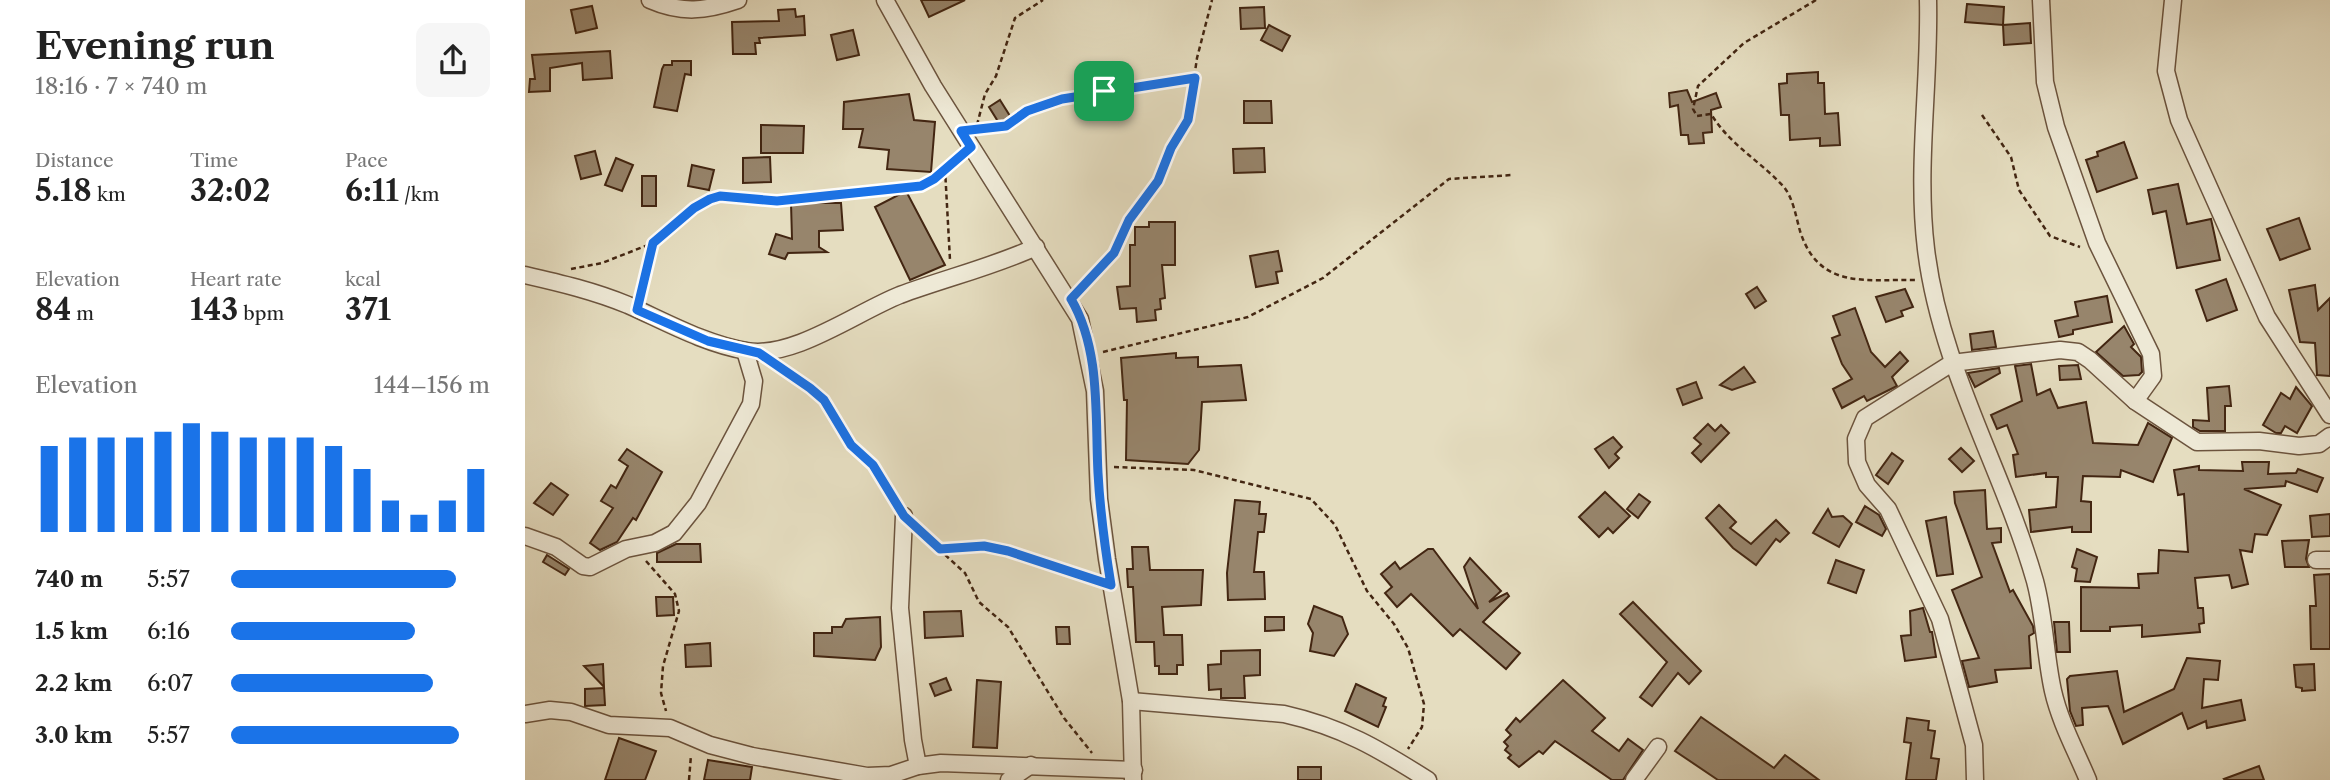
<!DOCTYPE html>
<meta charset="utf-8">
<style>
body{margin:0;font-family:"Libre Caslon Text",serif;background:#f6f6f6;color:#222;height:100vh;display:flex;flex-direction:column;font-size:26px;white-space:nowrap}
*{box-sizing:border-box;margin:0}
p{font-size:23px;color:#767676}
.icon{flex:none;width:38px;height:38px;fill:none;stroke:currentColor;stroke-width:2;stroke-linecap:round;stroke-linejoin:round}
.map{position:relative;flex:1;overflow:hidden}
.panel{display:flex;flex-direction:column;background:#fff;width:525px}
.panel>*{flex:none}
.pin{position:absolute;display:grid;place-items:center;width:60px;height:60px;color:#fff;margin:-30px;border-radius:14px;box-shadow:0 4px 10px #0006}
.round{display:grid;place-items:center;flex:none;width:74px;height:74px;border-radius:14px;background:#f6f6f6}
.summary{display:flex;align-items:center;justify-content:space-between;height:119px;padding:0 35px}
h1{font-size:38px;font-weight:700;line-height:52px}
.metrics{display:grid;grid-template-columns:repeat(3,1fr);gap:10px;height:119px;padding:7px 35px}
.metrics div{display:grid;align-content:center}
.metrics b{font-size:30px;font-weight:700}
.metrics small{font-size:19px;font-weight:400}
.metrics p{font-size:19px}
.chart{height:196px;padding:14px 35px}
.chart p{display:flex;justify-content:space-between}
.chart svg{width:100%;height:126px;margin-top:7px;stroke:#1a73e8;stroke-width:6}
ul{padding:0 35px;list-style:none;font-size:23px}
li{display:grid;grid-template-columns:112px 84px 1fr;align-items:center;height:52px}
li i{height:18px;border-radius:9px;background:#1a73e8}
main{display:flex;flex:1;min-height:0}
.map>svg:first-child{display:block}
.building{fill:#97856c;stroke:#432612;stroke-width:2}
.lines{fill:none;stroke-linecap:round;stroke-linejoin:round}
.minor-casing{stroke:#6c543e;stroke-width:19}
.path{stroke:#432612;stroke-width:2.5;stroke-dasharray:5 3.5;stroke-linecap:butt}
.minor{stroke:#eee9d6;stroke-width:16}
.route-casing{stroke:#fff;stroke-width:14}
.route{stroke:#1a73e8;stroke-width:9}
</style>
<main>
<section class="panel">
<div class="summary"><div><h1>Evening run</h1><p>18:16 · 7 × 740 m</p></div><a class="round"><svg class="icon" aria-label="share" viewBox="0 0 24 24"><path d="M12 15V3M7 8l5-5 5 5M5 13v7h14v-7"/></svg></a></div>
<div class="metrics">
<div><p>Distance</p><b>5.18<small> km</small></b></div>
<div><p>Time</p><b>32:02</b></div>
<div><p>Pace</p><b>6:11<small> /km</small></b></div>
</div>
<div class="metrics">
<div><p>Elevation</p><b>84<small> m</small></b></div>
<div><p>Heart rate</p><b>143<small> bpm</small></b></div>
<div><p>kcal</p><b>371</b></div>
</div>
<div class="chart"><p><span>Elevation</span>144–156 m</p>
<svg viewBox="0 0 160 44" preserveAspectRatio="none"><path d="M5 44V14M15 44V11M25 44V11M35 44V11M45 44V9M55 44V6M65 44V9M75 44V11M85 44V11M95 44V11M105 44V14M115 44V22M125 44V33M135 44V38M145 44V33M155 44V22"/></svg>
</div>
<ul>
<li><b>740 m</b>5:57<i style="width:87%"></i></li>
<li><b>1.5 km</b>6:16<i style="width:71%"></i></li>
<li><b>2.2 km</b>6:07<i style="width:78%"></i></li>
<li><b>3.0 km</b>5:57<i style="width:88%"></i></li>
</ul>
</section>
<div class="map">
<svg width="1805" height="780" viewBox="0 0 1805 780">
<rect width="100%" height="100%" fill="#e5ddc0"/>
<filter id="stains"><feTurbulence type="fractalNoise" baseFrequency=".00286" numOctaves="4"/><feColorMatrix values="0 0 0 0 .2 0 0 0 0 .09 0 0 0 0 .02 0 0 0 .5 -.17"/></filter>
<radialGradient id="worn" r=".72"><stop offset=".6" stop-color="#630" stop-opacity="0"/><stop offset="1" stop-color="#630" stop-opacity=".3"/></radialGradient>
<!-- building -->
<g class="building">
<polygon points="396,0 440,0 404,17"/>
<polygon points="1442,4 1479,7 1478,25 1440,22"/>
<polygon points="67,6 72,28 51,33 46,10"/>
<polygon points="739,7 740,28 716,29 715,8"/>
<polygon points="270,9 271,17 279,16 280,35 234,38 235,43 230,43 231,54 208,54 207,22 254,21 253,10"/>
<polygon points="1505,23 1506,43 1479,45 1478,25"/>
<polygon points="744,25 765,36 757,51 736,40"/>
<polygon points="328,30 334,55 312,60 306,35"/>
<polygon points="85,51 87,78 58,80 57,63 25,68 25,91 4,92 5,79 10,79 7,55"/>
<polygon points="147,61 166,61 166,75 160,74 152,111 129,107 137,69 139,65 147,65"/>
<polygon points="1293,72 1293,83 1299,83 1300,114 1313,113 1315,145 1295,146 1295,138 1265,140 1264,115 1256,115 1254,84 1262,83 1262,74"/>
<polygon points="1162,90 1167,102 1191,93 1196,107 1186,110 1187,132 1178,133 1179,143 1164,144 1163,135 1156,135 1153,105 1145,107 1144,93"/>
<polygon points="384,94 389,120 410,122 406,172 362,169 364,150 334,147 338,129 318,129 319,102"/>
<polygon points="475,100 485,116 474,123 464,107"/>
<polygon points="719,101 746,101 747,123 719,123"/>
<polygon points="236,125 279,126 278,153 236,153"/>
<polygon points="1599,142 1612,178 1572,192 1561,160 1573,156 1572,152"/>
<polygon points="739,148 740,172 709,173 708,149"/>
<polygon points="70,151 76,174 56,179 50,156"/>
<polygon points="245,157 246,182 218,183 218,158"/>
<polygon points="91,158 108,165 97,191 80,185"/>
<polygon points="167,165 189,170 184,190 163,186"/>
<rect x="117" y="176" width="14" height="30"/>
<polygon points="1653,184 1662,224 1686,219 1695,260 1652,268 1641,211 1628,214 1623,190"/>
<polygon points="381,191 420,265 385,280 350,207"/>
<polygon points="266,203 316,203 318,230 294,231 294,247 302,252 263,253 260,259 244,254 251,234 267,239"/>
<polygon points="1774,218 1785,249 1755,260 1742,229"/>
<polygon points="624,222 650,222 650,265 637,265 640,298 635,299 636,309 630,310 631,320 612,322 611,308 595,309 592,287 605,286 605,245 610,245 610,227 624,227"/>
<polygon points="753,251 757,271 751,272 753,283 731,287 725,256"/>
<polygon points="1701,279 1712,310 1682,321 1671,290"/>
<polygon points="1790,285 1793,310 1805,298 1805,376 1792,375 1790,343 1775,342 1764,290"/>
<polygon points="1232,287 1241,301 1230,308 1221,294"/>
<polygon points="1380,289 1388,307 1376,311 1378,316 1361,322 1351,297"/>
<polygon points="1582,296 1587,322 1548,330 1548,334 1534,337 1530,321 1553,316 1550,302"/>
<polygon points="1330,308 1346,352 1360,367 1375,352 1383,361 1367,377 1372,386 1342,401 1339,396 1317,408 1308,389 1327,379 1317,364 1307,338 1315,335 1308,316"/>
<polygon points="1599,326 1609,344 1606,347 1616,357 1617,372 1614,375 1598,376 1571,352"/>
<polygon points="1468,331 1471,347 1447,350 1445,334"/>
<polygon points="651,353 651,358 673,357 673,367 716,365 721,400 677,402 674,450 663,464 601,460 602,400 599,400 596,358"/>
<polygon points="1506,364 1512,395 1525,389 1533,408 1561,402 1568,443 1613,445 1623,423 1647,438 1628,482 1596,470 1595,477 1558,476 1556,501 1566,502 1566,532 1547,532 1547,527 1506,532 1504,510 1531,507 1533,477 1521,477 1521,473 1491,477 1488,455 1493,454 1482,425 1472,429 1466,415 1497,401 1490,366"/>
<polygon points="1534,366 1553,365 1556,379 1535,380"/>
<polygon points="1219,367 1230,382 1207,390 1195,385"/>
<polygon points="1474,368 1475,373 1450,387 1443,373"/>
<polygon points="1171,382 1177,398 1158,405 1152,389"/>
<polygon points="1704,386 1706,406 1700,406 1700,431 1675,431 1668,427 1668,420 1684,421 1682,388"/>
<polygon points="1771,387 1787,406 1772,433 1760,426 1756,433 1751,433 1738,425 1756,393 1765,399"/>
<polygon points="1183,424 1190,431 1196,425 1204,433 1176,462 1167,453 1176,444 1169,438"/>
<polygon points="1088,437 1097,447 1090,454 1094,458 1084,468 1070,449"/>
<polygon points="1436,448 1449,461 1437,472 1424,459"/>
<polygon points="102,449 137,472 111,520 108,518 92,542 75,550 65,543 88,508 76,501 86,485 91,488 103,466 94,460"/>
<polygon points="1367,453 1378,461 1363,484 1351,475"/>
<polygon points="1717,462 1744,462 1743,474 1771,473 1773,469 1798,478 1792,492 1761,481 1760,486 1719,489 1756,505 1742,535 1730,534 1727,552 1715,550 1723,584 1707,588 1704,575 1670,578 1673,608 1678,608 1679,623 1674,624 1675,632 1617,637 1617,625 1585,627 1585,631 1556,631 1556,587 1614,588 1613,574 1633,573 1634,550 1663,552 1659,494 1653,495 1649,470 1674,466 1674,470 1718,471"/>
<polygon points="26,483 43,495 28,515 9,503"/>
<polygon points="1460,490 1462,529 1476,528 1476,542 1467,543 1485,592 1488,590 1508,626 1509,633 1504,636 1506,668 1470,670 1472,682 1444,687 1437,661 1454,658 1427,590 1457,577 1430,503 1429,492"/>
<polygon points="1080,492 1105,516 1088,533 1083,528 1074,537 1054,517"/>
<polygon points="1114,494 1125,502 1113,518 1102,509"/>
<polygon points="710,500 735,502 734,514 741,514 739,532 733,532 729,572 739,572 740,599 703,600 702,573"/>
<polygon points="1194,505 1211,522 1205,528 1226,544 1251,520 1264,533 1255,542 1251,539 1231,565 1208,548 1181,518"/>
<polygon points="1340,506 1354,515 1361,529 1357,536 1331,522"/>
<polygon points="1303,509 1307,517 1318,516 1327,524 1314,547 1288,533"/>
<polygon points="1805,514 1805,536 1787,537 1785,516"/>
<polygon points="1421,517 1428,574 1412,576 1401,521"/>
<polygon points="1784,540 1781,559 1784,567 1760,567 1757,541"/>
<polygon points="151,544 175,544 176,562 132,562 132,553"/>
<polygon points="607,547 623,547 625,570 678,570 676,605 637,607 639,635 657,635 658,665 652,665 652,674 634,674 634,666 630,666 629,642 611,642 608,587 603,587 602,569 608,569"/>
<polygon points="903,549 908,549 953,609 939,567 945,558 976,591 964,602 982,593 984,596 958,622 995,653 981,669 935,629 928,636 886,594 872,607 860,593 867,587 856,574 870,562 875,569"/>
<polygon points="1552,549 1572,557 1565,582 1550,581 1552,569 1547,567"/>
<polygon points="22,555 44,569 40,575 18,562"/>
<polygon points="1311,560 1339,570 1331,593 1303,583"/>
<polygon points="1805,574 1805,649 1786,649 1785,606 1791,606 1789,575"/>
<polygon points="131,597 148,597 149,615 132,616"/>
<polygon points="1108,602 1176,671 1164,684 1153,673 1127,706 1115,697 1142,662 1095,614"/>
<polygon points="789,606 817,617 823,634 809,656 785,651 788,633 783,624"/>
<polygon points="1398,608 1405,632 1407,632 1411,657 1380,661 1376,636 1386,635 1385,611"/>
<polygon points="436,611 438,636 400,638 399,612"/>
<polygon points="355,617 356,647 350,660 289,656 289,633 307,633 307,627 317,627 321,619"/>
<polygon points="740,617 759,617 759,630 740,631"/>
<polygon points="1529,622 1544,622 1545,652 1532,652"/>
<polygon points="531,627 544,627 545,644 532,644"/>
<polygon points="185,643 186,666 161,667 160,645"/>
<polygon points="735,650 735,675 719,676 720,698 696,698 696,689 684,690 683,665 696,664 696,651"/>
<polygon points="1662,658 1695,661 1693,680 1679,679 1677,708 1716,700 1720,720 1682,728 1681,721 1663,729 1657,713 1598,744 1583,706 1557,708 1558,725 1551,726 1545,711 1542,679 1545,676 1592,671 1599,712 1649,689"/>
<polygon points="78,664 79,687 59,666"/>
<polygon points="1789,664 1790,690 1777,691 1777,688 1771,687 1769,665"/>
<polygon points="421,678 426,690 410,696 405,684"/>
<polygon points="452,680 476,682 472,748 448,747"/>
<polygon points="1038,680 1080,718 1067,731 1094,751 1103,739 1118,750 1098,780 1087,780 1030,741 1018,754 1014,751 994,767 983,758 986,755 980,750 983,746 979,742 986,735 981,730 991,718 995,722"/>
<polygon points="831,684 861,698 858,706 861,707 853,727 820,711"/>
<polygon points="79,688 80,705 60,706 60,689"/>
<polygon points="1176,717 1249,768 1260,755 1294,780 1193,780 1150,751"/>
<polygon points="1382,718 1404,721 1403,730 1410,731 1406,758 1414,759 1411,780 1381,780 1386,743 1379,742"/>
<polygon points="94,738 131,751 120,780 80,780"/>
<polygon points="183,760 227,767 225,780 179,780"/>
<polygon points="1734,766 1739,780 1700,780 1699,779"/>
<rect x="773" y="767" width="23" height="13"/>
</g>
<g class="lines">
<defs>
<g id="minor">
<path d="M125 0C157 14 181 11 213 0"/>
<polyline points="360,0 408,86 555,319 570,391 574,499 582,559 606,701 608,780"/>
<path d="M1403 0C1405 83 1391 167 1401 249 1415 367 1478 469 1510 581 1520 618 1520 655 1528 691 1535 722 1551 751 1563 780"/>
<polyline points="1516,0 1520,82 1531,127 1572,243 1626,354 1628,376 1610,401"/>
<polyline points="1648,0 1641,71 1654,120 1742,317 1805,415"/>
<path d="M0 275C35 283 69 291 103 305 141 322 180 344 222 351 268 359 332 312 375 295 421 278 467 267 511 247"/>
<polyline points="379,516 375,608 388,740 393,766"/>
<polyline points="0,536 31,547 58,566 65,567 101,549 130,543 149,533 173,503 226,404 229,381 220,351"/>
<polyline points="1791,560 1805,560"/>
<path d="M606 701 759 714C817 727 854 749 903 780"/>
<polyline points="0,714 25,710 46,712 84,725 145,728 185,745 227,756 342,776 366,775 393,766 416,763 609,770"/>
<polyline points="484,780 506,765"/>
<polyline points="1109,780 1133,747"/>
<polyline points="1450,780 1449,745 1415,619 1363,509 1342,485 1332,462 1331,439 1340,418 1427,363 1535,350 1553,352 1565,360 1610,401 1672,442 1734,441 1774,446 1794,444 1805,436"/>
</g>
</defs>
<!-- minor casing -->
<use href="#minor" class="minor-casing"/>
<!-- path -->
<g class="path">
<path d="M1291 0 1219 43 1173 86 1168 109 1172 116 1186 114C1206 146 1234 160 1258 186 1268 197 1271 217 1275 231 1294 290 1340 279 1391 280"/>
<polyline points="1457,115 1486,157 1494,190 1525,236 1555,247"/>
<polyline points="452,125 460,94 471,76 490,18 518,0"/>
<path d="M455 131C484 127 506 108 535 100 576 88 628 81 670 78"/>
<polyline points="420,169 425,260"/>
<polyline points="46,269 77,263 128,243 169,208 195,196 252,201 396,186 409,179 435,156"/>
<polyline points="555,289 589,253 604,220 633,181 646,148 663,120 672,58 687,0"/>
<polyline points="117,293 128,245"/>
<polyline points="578,352 723,317 798,278 924,179 987,175"/>
<polyline points="255,366 299,400 326,445 348,465 371,502"/>
<polyline points="589,467 669,470 786,499 810,525 842,591 869,624 883,648 899,704 897,727 883,749"/>
<polyline points="395,532 440,573 454,602 483,627 539,718 567,753"/>
<polyline points="415,549 459,546 504,557 570,579"/>
<polyline points="121,561 150,594 154,611 138,666 136,693 141,711"/>
<polyline points="164,780 166,755"/>
</g>
<!-- minor -->
<use href="#minor" class="minor"/>
</g>
<g class="lines">
<defs>
<path id="route" d="M670 78 663 120 646 148 633 181 604 220 589 253 546 299C576 350 570 416 573 473 575 511 580 548 586 585L483 551 459 546 415 549 379 516 348 465 326 445 299 400 285 388 234 353 183 341 112 310 128 243 169 208 185 199 195 196 252 201 396 186 409 179 446 147 436 131 481 126 502 111 537 99Z"/>
</defs>
<!-- route casing -->
<use href="#route" class="route-casing"/>
<!-- route -->
<use href="#route" class="route"/>
</g>
<rect width="100%" height="100%" filter="url(#stains)"/>
<rect width="100%" height="100%" fill="url(#worn)"/>
</svg>
<div class="pin" style="left:579px;top:91px;background:#1e9e55"><svg class="icon" aria-label="arrive" viewBox="0 0 24 24"><path d="M6 21V4h12l-3 4 3 4H6"/></svg></div>
</div>
</main>
